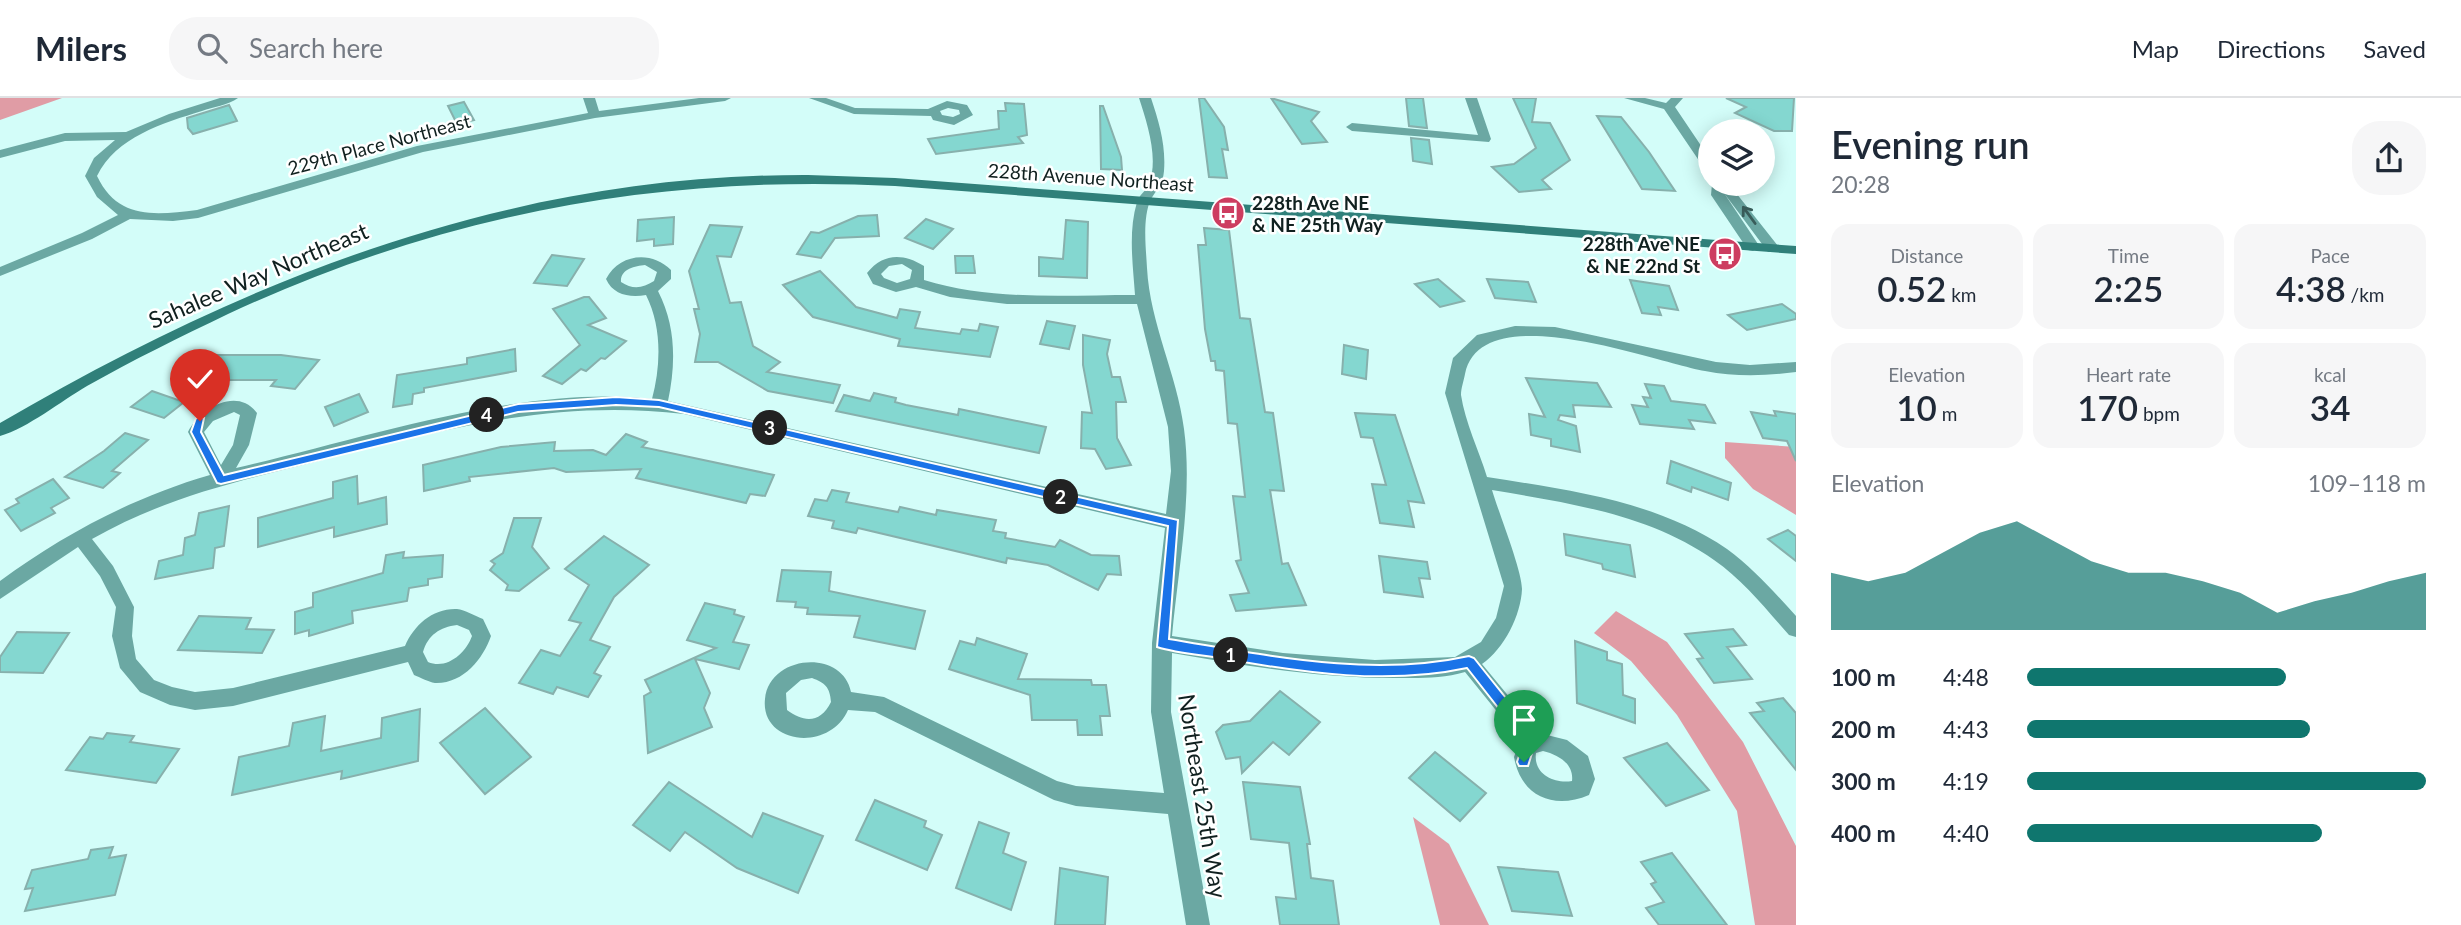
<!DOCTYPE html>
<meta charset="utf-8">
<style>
body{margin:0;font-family:Lato,sans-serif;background:#f6f6f7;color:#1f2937;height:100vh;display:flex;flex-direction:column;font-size:26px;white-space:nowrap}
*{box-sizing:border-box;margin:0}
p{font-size:23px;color:#747a83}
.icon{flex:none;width:38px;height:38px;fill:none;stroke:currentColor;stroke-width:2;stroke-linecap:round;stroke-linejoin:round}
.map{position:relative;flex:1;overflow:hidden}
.drawer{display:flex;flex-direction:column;background:#fff;width:665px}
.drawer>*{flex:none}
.tools{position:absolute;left:1698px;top:21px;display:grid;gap:14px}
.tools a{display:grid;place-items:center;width:77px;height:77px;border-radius:50%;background:#fff;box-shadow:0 4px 18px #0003;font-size:35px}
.pin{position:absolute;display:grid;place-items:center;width:60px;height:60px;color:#fff;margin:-72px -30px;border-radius:50% 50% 50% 0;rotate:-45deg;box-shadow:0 0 7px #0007}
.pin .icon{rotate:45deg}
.km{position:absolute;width:35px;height:35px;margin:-18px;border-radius:50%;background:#222;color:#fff;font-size:19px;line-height:35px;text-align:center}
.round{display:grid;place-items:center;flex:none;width:74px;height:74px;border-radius:28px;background:#f6f6f7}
.headline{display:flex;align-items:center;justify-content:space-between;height:119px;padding:0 35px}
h1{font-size:38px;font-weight:600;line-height:52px}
.stats{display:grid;grid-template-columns:repeat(3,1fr);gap:10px;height:119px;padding:7px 35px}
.stats div{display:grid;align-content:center;border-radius:18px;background:#f6f6f7;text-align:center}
.stats b{font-size:35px;font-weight:600}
.stats small{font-size:19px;font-weight:400}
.stats p{font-size:19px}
.chart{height:196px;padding:14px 35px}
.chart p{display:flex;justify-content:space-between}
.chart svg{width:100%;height:126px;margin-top:7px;fill:#0f766e;opacity:.7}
ul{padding:0 35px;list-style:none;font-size:23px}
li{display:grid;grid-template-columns:112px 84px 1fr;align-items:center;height:52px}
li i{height:18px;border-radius:9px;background:#0f766e}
header{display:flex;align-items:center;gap:42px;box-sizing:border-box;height:98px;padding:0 35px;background:#fff;border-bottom:2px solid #e0e1e3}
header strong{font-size:33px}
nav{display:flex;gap:38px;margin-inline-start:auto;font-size:24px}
.search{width:490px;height:63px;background:#f6f6f7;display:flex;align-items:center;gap:18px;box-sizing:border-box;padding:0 24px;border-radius:28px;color:#747a83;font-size:26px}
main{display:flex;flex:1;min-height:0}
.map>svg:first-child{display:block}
.forest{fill:#e09ca5}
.building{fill:#84d7d0;stroke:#87b0ac;stroke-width:2}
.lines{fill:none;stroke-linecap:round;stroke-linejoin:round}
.minor{fill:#6ba8a3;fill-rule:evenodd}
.secondary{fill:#30807a;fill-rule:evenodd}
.oneway{stroke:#395d5a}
.route{fill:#1a73e8;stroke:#fff;stroke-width:2}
.labels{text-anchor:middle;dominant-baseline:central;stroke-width:5;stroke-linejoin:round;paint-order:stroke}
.far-street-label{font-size:19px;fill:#10201f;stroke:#fff}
.far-poi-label{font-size:19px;font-weight:bold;fill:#10201f;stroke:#fff;text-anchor:start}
.street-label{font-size:23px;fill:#10201f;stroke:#fff}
</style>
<header>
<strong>Milers</strong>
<div class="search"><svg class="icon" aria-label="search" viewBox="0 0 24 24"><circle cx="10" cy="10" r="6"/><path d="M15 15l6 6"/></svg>Search here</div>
<nav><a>Map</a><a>Directions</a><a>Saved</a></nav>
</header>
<main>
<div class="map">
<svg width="1796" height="827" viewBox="0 0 1796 827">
<rect width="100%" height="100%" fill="#d3fdf9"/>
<!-- forest -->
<g class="forest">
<polygon points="0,0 62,0 0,22"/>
<polygon points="1725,344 1796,349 1796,417 1753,391 1725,360"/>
<polygon points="1616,513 1667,544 1743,644 1796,748 1796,827 1755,827 1737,713 1677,617 1631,563 1594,535"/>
<polygon points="1413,719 1449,746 1489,827 1440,827"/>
</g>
<!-- building -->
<g class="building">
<polygon points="1199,0 1204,0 1224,29 1228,52 1222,51 1227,80 1209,79"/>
<polygon points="1271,0 1319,14 1311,23 1327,44 1302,46"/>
<polygon points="1406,0 1423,0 1427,30 1409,28"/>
<polygon points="1513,0 1536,0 1532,24 1550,25 1570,62 1542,82 1551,91 1519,94 1492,69 1514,66 1536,50"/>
<polygon points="1726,0 1794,0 1792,33 1774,33 1735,15 1746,9"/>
<polygon points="464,4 474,22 457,26 448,8"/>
<polygon points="1005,5 1024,6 1027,37 1018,39 1023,45 936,56 928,41 999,31 998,13 1006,13"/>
<polygon points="229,7 237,23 193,36 188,30 187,20"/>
<polygon points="1100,8 1103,8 1121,59 1122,72 1101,71"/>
<polygon points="1597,18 1621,19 1649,54 1675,93 1642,91"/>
<polygon points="1411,40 1429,42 1432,66 1413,63"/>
<polygon points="877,117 879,138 835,140 821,160 797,156 811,134 819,135 858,118"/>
<polygon points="674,119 673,146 654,148 654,141 637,143 638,122"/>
<polygon points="926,121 953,131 933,151 905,140"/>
<polygon points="1066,122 1088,124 1087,180 1039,178 1039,159 1063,161"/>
<polygon points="710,127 742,129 731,159 717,158 730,205 741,204 753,248 780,264 767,274 840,287 833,305 768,293 718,264 695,264 700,236 694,211 699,211 689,173"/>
<polygon points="1204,130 1229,132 1240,220 1250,221 1265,314 1273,315 1284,393 1270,392 1282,466 1288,465 1306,507 1236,513 1230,497 1249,495 1236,463 1241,462 1233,398 1245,399 1237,326 1228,325 1224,273 1216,272 1215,263 1211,263 1205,231 1198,147 1206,147"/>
<polygon points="552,157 584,161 567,188 534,185"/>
<polygon points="955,158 973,158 975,175 956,175"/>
<polygon points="820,173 856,209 897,220 900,211 920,214 915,230 960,236 962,231 978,233 980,226 998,229 990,259 898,248 900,241 813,219 783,187"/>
<polygon points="1438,181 1464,203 1440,209 1415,186"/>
<polygon points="1487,181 1528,184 1536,204 1495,200"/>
<polygon points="1630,182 1669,188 1678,212 1658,209 1661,217 1642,215"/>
<polygon points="584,199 589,199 606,220 588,227 626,243 605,261 601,260 586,273 581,271 562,286 543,278 580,247 553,211"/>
<polygon points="1782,206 1796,216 1796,221 1747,232 1728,217"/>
<polygon points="1047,223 1075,228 1069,251 1040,246"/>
<polygon points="1083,237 1110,242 1107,256 1112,279 1120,279 1126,304 1116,304 1117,340 1131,367 1106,371 1095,351 1081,350 1082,314 1092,315 1083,267"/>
<polygon points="1344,247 1368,252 1366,281 1342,276"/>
<polygon points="515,251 516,273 424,290 424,294 413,296 412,306 393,309 397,277 467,266 467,260"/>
<polygon points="212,257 281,257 319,262 295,291 271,288 276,282 195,282"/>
<polygon points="1526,280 1597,285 1611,309 1573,307 1575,319 1560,317 1558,322 1576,328 1580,354 1551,348 1551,341 1531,337 1529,316 1545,319"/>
<polygon points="1645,286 1664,288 1671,303 1705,307 1715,325 1689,322 1694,331 1640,326 1632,307 1648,309 1643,299 1651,300"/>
<polygon points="152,293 184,304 164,320 131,309"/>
<polygon points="874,295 896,300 895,304 906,307 958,317 959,311 1046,329 1039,355 836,313 844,297 870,303"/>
<polygon points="359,296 368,314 334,328 325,309"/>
<polygon points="1774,313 1796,316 1796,363 1787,343 1763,340 1751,314 1776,318"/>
<polygon points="1355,315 1395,317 1424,405 1408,403 1414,429 1380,425 1372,386 1386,387 1373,340 1361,339"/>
<polygon points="125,335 148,342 112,373 120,375 103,390 65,379 104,353"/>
<polygon points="626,336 647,344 642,349 774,377 765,398 750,396 746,405 636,380 641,371 566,374 554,370 469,379 470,383 424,393 423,367 501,349 555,344 554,353 593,352 606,357"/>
<polygon points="1671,363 1731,385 1728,402 1692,389 1691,394 1667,385"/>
<polygon points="357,378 358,406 386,399 387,426 334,439 334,429 258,449 258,420 333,400 333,384"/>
<polygon points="53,381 69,400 51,410 55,415 21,433 5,412 19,405 16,401"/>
<polygon points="832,392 849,395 846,404 898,414 900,409 936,417 937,412 996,422 993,433 1006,435 1005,440 1055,449 1060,442 1091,457 1119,458 1121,477 1107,476 1098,492 1048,467 1007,460 1006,465 858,430 856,435 832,430 834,423 808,418 815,401 827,403"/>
<polygon points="229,408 224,448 215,450 213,470 155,481 159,463 183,457 185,440 195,437 199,415"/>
<polygon points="514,420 541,420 532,449 549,470 519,493 506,492 508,487 490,472 495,466 491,463 503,455"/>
<polygon points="1788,432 1796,438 1796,463 1768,441"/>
<polygon points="1564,436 1630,447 1635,479 1603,471 1602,466 1566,457"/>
<polygon points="604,438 649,467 614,499 590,542 610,549 594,575 601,578 588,599 557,589 553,596 519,585 541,552 560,558 581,525 569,522 589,487 565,471"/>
<polygon points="404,454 403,460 443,457 442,479 428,481 428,487 409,490 407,503 352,513 353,525 309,538 309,532 295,536 295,514 313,509 313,495 383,475 386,457"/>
<polygon points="1379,458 1427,464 1430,481 1419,480 1423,499 1384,494"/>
<polygon points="782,472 831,474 829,493 925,513 915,551 854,539 860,518 807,516 808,510 795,509 796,504 777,503"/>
<polygon points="705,505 735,512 734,516 744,519 733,544 749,547 739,571 695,561 710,595 704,610 712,629 648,655 644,598 651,594 645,582 716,550 687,542"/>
<polygon points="199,518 251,520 246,531 274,532 262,555 178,552"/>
<polygon points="1733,531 1746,547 1727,549 1752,581 1714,585 1697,561 1703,560 1685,536"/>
<polygon points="17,534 69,535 43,575 0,574 0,559"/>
<polygon points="977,540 1027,556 1018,581 1091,582 1092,587 1106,587 1110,618 1100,618 1102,637 1078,637 1077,622 1032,622 1030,597 949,571 960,543 975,547"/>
<polygon points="1575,543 1607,554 1607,562 1622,566 1623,597 1635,601 1635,625 1577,605"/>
<polygon points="1280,593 1320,624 1289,657 1273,644 1242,675 1240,659 1226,661 1216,634 1223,627 1250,623"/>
<polygon points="1783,600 1796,615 1796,672 1750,615 1764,613 1757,605"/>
<polygon points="485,610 531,659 485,696 440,645"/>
<polygon points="420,611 418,663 341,681 342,673 232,697 239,659 289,648 293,625 325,618 321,653 381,640 382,620"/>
<polygon points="107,635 134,638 130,644 179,651 156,685 66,672 90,639 103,641"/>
<polygon points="1667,645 1709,692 1666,708 1624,660"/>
<polygon points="1435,654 1486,695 1460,723 1409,680"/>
<polygon points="669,684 752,739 763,715 823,738 798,795 737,770 685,734 670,753 633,727"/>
<polygon points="1243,684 1300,689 1310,746 1307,746 1311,780 1333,783 1339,827 1280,827 1276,799 1296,801 1289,745 1251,741"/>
<polygon points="875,702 926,723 924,729 942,737 927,772 856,742"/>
<polygon points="979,724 1009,735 1003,755 1026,764 1011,812 956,790"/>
<polygon points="113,749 109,760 126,757 115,797 25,813 33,790 25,791 32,772 88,761 91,752"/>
<polygon points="1672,755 1727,827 1659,827 1646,810 1664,804 1651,786 1656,784 1641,764"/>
<polygon points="1498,769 1558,774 1572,818 1512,813"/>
<polygon points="1060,770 1108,779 1105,827 1055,827"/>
</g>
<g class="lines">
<!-- minor -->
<g class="minor">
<path d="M220 0H238C228 7 213 9 202 13 163 25 116 39 97 78 118 122 155 117 197 112L417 48 588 15 583 0H595L599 13 699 0H731L725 3 595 20 423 54 198 120 173 123 130 121 92 141 0 178V169L82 135 118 117 97 99 85 78 94 60 115 42 65 43 0 60V52L65 35 126 34 169 16Z"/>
<path d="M809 0H826L855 10 928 11 947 3 967 7 973 17 954 27 933 22 931 18 854 16ZM948 10 959 12 960 16 953 19 942 17 940 13Z"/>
<path d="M1139 0H1151C1159 24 1166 47 1164 73 1163 86 1157 91 1151 101 1142 120 1146 150 1147 170 1150 226 1177 276 1184 331 1193 397 1178 472 1172 538L1283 555 1375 562 1455 559 1481 544 1496 520 1504 488 1445 295 1453 260 1477 237 1515 228 1555 229 1716 264 1750 267 1796 264V274C1766 278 1735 279 1705 273 1655 264 1481 197 1465 276 1464 282 1461 290 1461 297 1465 324 1479 353 1487 379 1569 392 1657 403 1727 451 1753 470 1774 494 1796 518V539L1789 537C1765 510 1743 482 1714 462 1649 416 1568 405 1492 392 1498 413 1522 472 1522 491 1521 517 1504 551 1482 566L1539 635 1567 642 1588 658 1595 681 1589 697C1554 712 1521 699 1514 659L1520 642 1465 574C1442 581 1419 580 1396 580 1320 580 1246 568 1172 555L1171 614 1210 827H1186L1168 716 1076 708 1054 702 875 614 848 612C829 655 760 646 765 601 769 557 842 550 851 594L884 599 1057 683 1076 688 1164 695 1151 614 1152 545 1165 430 684 316C552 301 448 331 322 362 240 383 168 398 92 441L113 468 134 509 132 538 136 561 154 582 172 589 195 594 233 590 405 548C414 527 433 510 457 511 465 512 475 518 483 521L491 538C483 561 463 586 435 585 428 584 420 579 414 577L408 564 233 608 195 612 170 607 140 594 120 570 112 538 116 509 100 478 78 449 0 501V483C64 436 134 399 210 377L188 334C199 311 237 288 257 315L249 347 236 370C363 341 522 286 652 301 661 267 662 229 646 197 630 200 613 197 606 181 619 156 651 152 671 172V181L658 193C676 228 676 265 668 303L1166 416 1171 373 1168 329 1137 206H1007L950 199 916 189 896 194 873 186 867 175C883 155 903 155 924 168V182C991 203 1065 197 1135 197 1133 167 1128 134 1137 104 1139 97 1146 93 1149 86 1159 60 1147 25 1139 0ZM902 166 912 172 910 181 897 185 884 180 881 176 889 168ZM645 167 657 174 654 183C643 190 633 192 621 184 620 171 635 168 645 167ZM234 314 240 317 233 347 221 367 204 334 213 323ZM457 527 469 532 472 538C466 555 447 572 428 564L423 554C428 537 440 529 457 527ZM812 580C825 585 830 589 831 604 821 625 804 625 787 612L786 595 801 582ZM1543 653C1559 657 1574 666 1572 683 1554 686 1533 676 1536 655Z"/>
<polygon points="1465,0 1477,0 1491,41 1489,44 1352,33 1346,29 1352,25 1478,37"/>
<polygon points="1624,0 1645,0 1666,5 1671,0 1683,0 1675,9 1710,61 1710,74 1706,73 1664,11"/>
<polygon points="1712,86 1729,86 1778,148 1778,154 1768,154 1724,95 1760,149 1753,153 1748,152 1711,97"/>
</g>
<!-- secondary -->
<path class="secondary" d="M808 77 895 80 1796 148V156L895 88C657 76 444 116 228 216 180 239 133 262 87 288 61 303 28 330 0 338V325C251 178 513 76 808 77Z"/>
</g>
<!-- one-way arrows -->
<defs><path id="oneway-shaft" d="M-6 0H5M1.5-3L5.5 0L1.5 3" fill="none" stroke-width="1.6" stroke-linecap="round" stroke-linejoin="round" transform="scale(1.75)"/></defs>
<use class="oneway" href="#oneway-shaft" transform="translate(1749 117) rotate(-126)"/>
<!-- route -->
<path class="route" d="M616 299 659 302 1178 422 1169 541C1267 557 1370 580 1469 558L1474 560 1541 644 1533 652 1528 668H1519L1517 664 1524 643 1467 570C1388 587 1304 575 1226 561 1204 557 1179 556 1157 549L1168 428 659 309 616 307 518 314 221 386 217 385 191 334 196 320H204L201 334 224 377 518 306Z"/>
<!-- icons -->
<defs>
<symbol id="bus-disc" viewBox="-11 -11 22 22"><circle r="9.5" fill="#cd3d60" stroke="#fff"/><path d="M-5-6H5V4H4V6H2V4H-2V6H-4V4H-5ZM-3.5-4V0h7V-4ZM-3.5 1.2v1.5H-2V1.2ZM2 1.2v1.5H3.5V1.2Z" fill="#fff"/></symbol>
</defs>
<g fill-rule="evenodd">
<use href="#bus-disc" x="1209" y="96" width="38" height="38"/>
<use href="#bus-disc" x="1706" y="137" width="38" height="38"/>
</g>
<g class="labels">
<!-- far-street labels -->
<g class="far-street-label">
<text transform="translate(379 46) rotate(-15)">229th Place Northeast</text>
<text transform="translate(1091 79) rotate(4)">228th Avenue Northeast</text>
</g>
<!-- far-poi labels -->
<g class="far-poi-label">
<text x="1252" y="104">228th Ave NE<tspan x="1252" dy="22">&amp; NE 25th Way</tspan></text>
<text x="1700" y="145" text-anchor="end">228th Ave NE<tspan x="1700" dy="22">&amp; NE 22nd St</tspan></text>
</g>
<!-- street labels -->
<g class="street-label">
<text transform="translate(258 177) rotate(-23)">Sahalee Way Northeast</text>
<text transform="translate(1203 698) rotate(81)">Northeast 25th Way</text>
</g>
</g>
</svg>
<div class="tools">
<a><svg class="icon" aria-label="layers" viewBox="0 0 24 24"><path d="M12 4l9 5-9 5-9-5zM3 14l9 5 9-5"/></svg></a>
</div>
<div class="pin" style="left:1524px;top:664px;background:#1e9e55"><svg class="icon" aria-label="arrive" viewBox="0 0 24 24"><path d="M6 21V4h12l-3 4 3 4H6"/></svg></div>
<div class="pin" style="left:200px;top:323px;background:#d93025"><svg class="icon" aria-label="check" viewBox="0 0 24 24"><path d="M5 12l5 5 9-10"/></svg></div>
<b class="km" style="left:1231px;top:557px">1</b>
<b class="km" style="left:1061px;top:399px">2</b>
<b class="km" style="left:770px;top:330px">3</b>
<b class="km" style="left:487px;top:317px">4</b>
</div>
<section class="drawer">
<div class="headline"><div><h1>Evening run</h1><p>20:28</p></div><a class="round"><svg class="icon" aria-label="share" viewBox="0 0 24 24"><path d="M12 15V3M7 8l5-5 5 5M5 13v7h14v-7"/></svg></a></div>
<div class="stats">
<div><p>Distance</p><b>0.52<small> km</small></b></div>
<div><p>Time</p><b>2:25</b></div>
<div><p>Pace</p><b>4:38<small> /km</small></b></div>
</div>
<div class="stats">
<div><p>Elevation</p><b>10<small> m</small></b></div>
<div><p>Heart rate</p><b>170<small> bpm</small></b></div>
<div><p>kcal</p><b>34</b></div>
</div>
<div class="chart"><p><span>Elevation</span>109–118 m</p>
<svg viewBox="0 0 160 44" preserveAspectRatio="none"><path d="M0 44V24L10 27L20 24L30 17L40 10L50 6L60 13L70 20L80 24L90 24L100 27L110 31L120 38L130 34L140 31L150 27L160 24V44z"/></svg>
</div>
<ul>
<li><b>100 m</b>4:48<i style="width:65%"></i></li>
<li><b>200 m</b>4:43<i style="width:71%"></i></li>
<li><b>300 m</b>4:19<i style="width:100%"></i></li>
<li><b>400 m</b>4:40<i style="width:74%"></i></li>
</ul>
</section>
</main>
